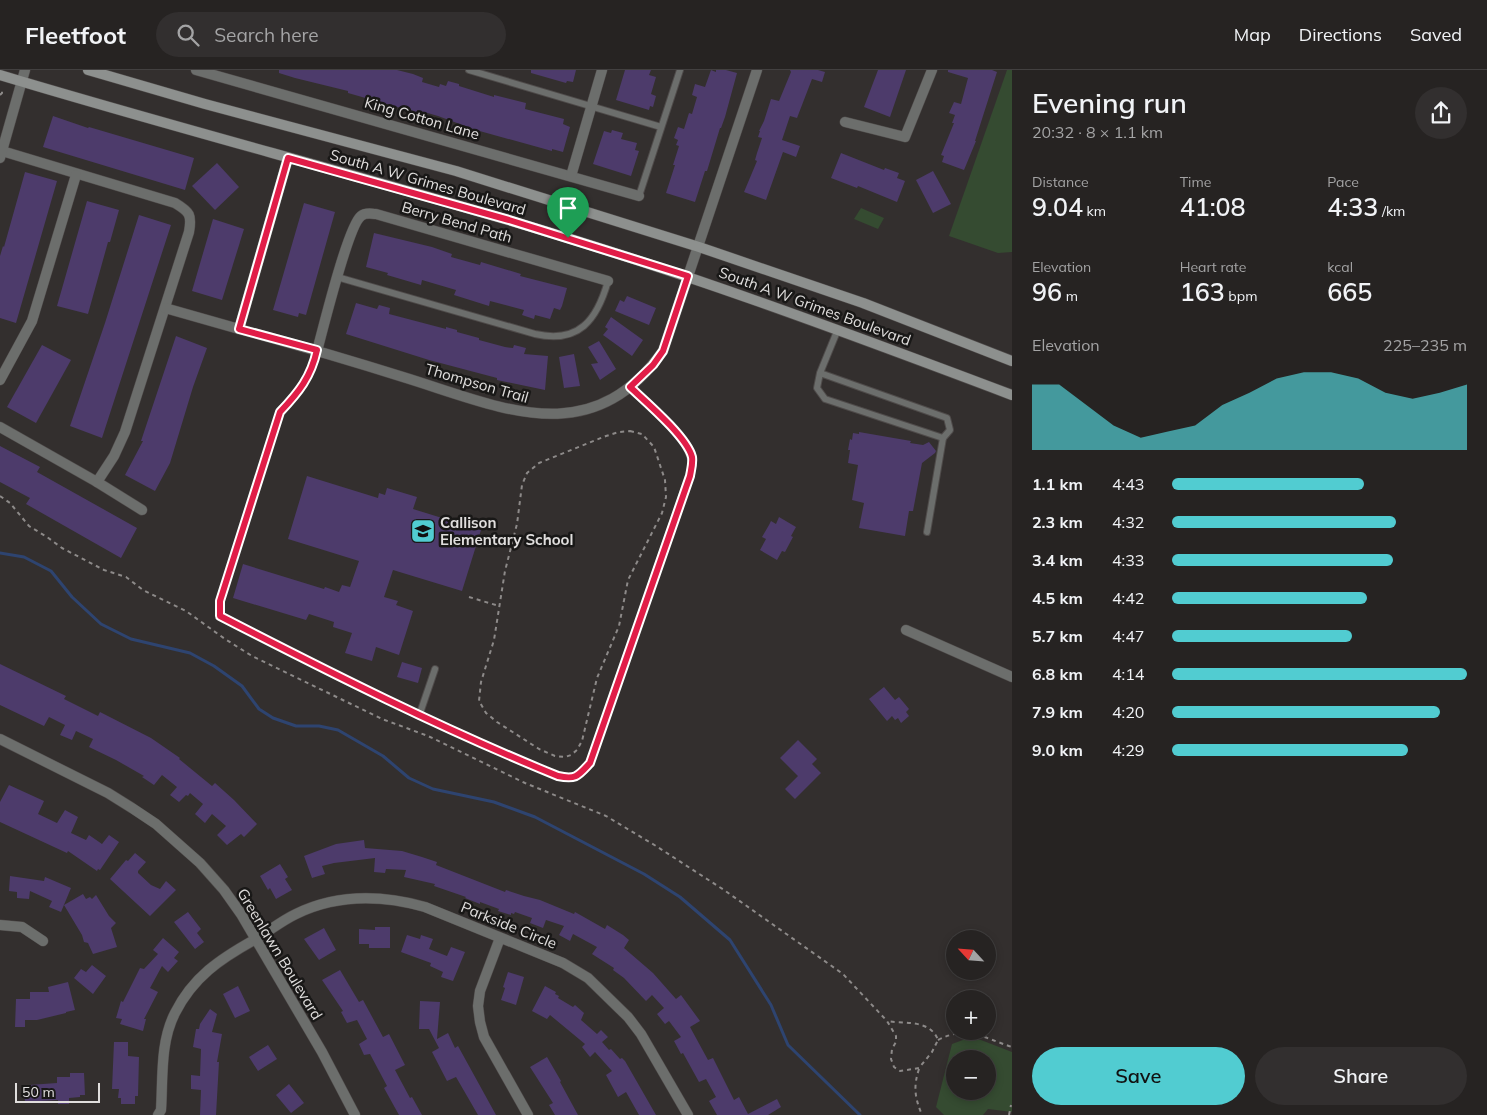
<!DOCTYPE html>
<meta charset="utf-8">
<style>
body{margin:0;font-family:Mulish,sans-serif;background:#322f2f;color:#f1f3f6;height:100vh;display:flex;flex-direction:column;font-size:19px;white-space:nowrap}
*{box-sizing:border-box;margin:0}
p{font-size:16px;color:#a4a4a5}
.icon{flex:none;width:28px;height:28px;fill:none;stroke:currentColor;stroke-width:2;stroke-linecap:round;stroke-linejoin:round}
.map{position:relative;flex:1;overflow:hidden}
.panel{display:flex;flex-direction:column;background:#262322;width:475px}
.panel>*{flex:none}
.needle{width:32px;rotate:296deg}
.controls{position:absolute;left:946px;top:860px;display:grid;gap:10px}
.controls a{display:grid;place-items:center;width:50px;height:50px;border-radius:50%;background:#262322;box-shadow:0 2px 8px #0003,0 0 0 1px #424040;font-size:25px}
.scale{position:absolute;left:15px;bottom:12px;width:85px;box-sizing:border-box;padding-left:5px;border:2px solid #e0dedd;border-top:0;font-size:14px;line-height:18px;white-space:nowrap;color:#e0dedd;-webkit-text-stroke:4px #191817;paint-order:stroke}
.pin{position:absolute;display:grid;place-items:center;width:42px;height:42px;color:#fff;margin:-51px -21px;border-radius:50% 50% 50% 0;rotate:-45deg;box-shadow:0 0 5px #0007}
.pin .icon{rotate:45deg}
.round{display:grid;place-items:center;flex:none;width:52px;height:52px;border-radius:26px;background:#322f2f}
.overview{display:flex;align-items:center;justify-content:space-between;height:85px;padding:0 20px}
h1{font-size:28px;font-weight:600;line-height:38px}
.metrics{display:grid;grid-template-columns:repeat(3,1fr);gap:8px;height:85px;padding:5px 20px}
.metrics div{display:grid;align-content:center}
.metrics b{font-size:25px;font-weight:600}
.metrics small{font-size:14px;font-weight:400}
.metrics p{font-size:14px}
.chart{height:140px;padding:10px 20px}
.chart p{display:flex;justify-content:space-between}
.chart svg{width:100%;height:90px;margin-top:5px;fill:#51ccd1;opacity:.7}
.button{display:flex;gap:10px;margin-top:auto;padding:10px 20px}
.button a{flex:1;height:58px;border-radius:30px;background:#51ccd1;color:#111;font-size:20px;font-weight:600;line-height:58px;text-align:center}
.button a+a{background:#322f2f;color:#f1f3f6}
ul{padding:0 20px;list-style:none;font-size:16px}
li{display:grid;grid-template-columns:80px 60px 1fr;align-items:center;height:38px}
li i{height:12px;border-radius:6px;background:#51ccd1}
header{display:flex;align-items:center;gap:30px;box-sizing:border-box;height:70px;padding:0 25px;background:#262322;border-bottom:1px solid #424040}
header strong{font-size:24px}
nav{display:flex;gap:28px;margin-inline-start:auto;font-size:18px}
.search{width:350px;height:45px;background:#322f2f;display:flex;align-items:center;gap:12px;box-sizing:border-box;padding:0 18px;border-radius:28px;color:#a4a4a5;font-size:19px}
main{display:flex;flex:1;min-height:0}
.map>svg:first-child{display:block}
.green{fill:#354b31;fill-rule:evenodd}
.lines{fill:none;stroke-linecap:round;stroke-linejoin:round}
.stream{stroke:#2e4470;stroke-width:3}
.building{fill:#4d3b6b}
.service-casing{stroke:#4f4b4a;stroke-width:8}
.minor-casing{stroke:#4f4b4a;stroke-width:11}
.tertiary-casing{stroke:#4f4b4a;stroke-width:11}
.secondary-casing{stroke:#4f4b4a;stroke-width:11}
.path{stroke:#8d8a89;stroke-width:2;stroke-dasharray:4 4;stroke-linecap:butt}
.service{stroke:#6c6e6c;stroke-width:6}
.minor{stroke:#6c6e6c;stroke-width:10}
.tertiary{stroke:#6c6e6c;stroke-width:10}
.secondary{stroke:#8d908e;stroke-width:10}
.route-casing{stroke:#fff;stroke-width:10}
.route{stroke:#e11d48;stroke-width:6}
.labels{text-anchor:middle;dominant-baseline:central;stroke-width:5;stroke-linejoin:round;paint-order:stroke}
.street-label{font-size:15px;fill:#e0dedd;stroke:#191817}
.poi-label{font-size:15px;font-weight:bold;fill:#e0dedd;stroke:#191817;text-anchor:start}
</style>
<header>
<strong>Fleetfoot</strong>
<div class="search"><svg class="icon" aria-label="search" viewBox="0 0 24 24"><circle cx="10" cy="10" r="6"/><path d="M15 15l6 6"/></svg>Search here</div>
<nav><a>Map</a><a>Directions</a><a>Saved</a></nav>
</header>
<main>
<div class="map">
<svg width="1012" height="1045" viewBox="0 0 1012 1045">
<rect width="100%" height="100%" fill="#332f2e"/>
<!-- green -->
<g class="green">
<polygon points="1007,0 1012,0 1012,182 998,183 949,166"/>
<polygon points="861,138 884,148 878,159 854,149"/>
<path d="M968 968 981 970 1012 982V1042L988 1039 983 1045H944L936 1037 952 974ZM955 989H988V1021H955Z"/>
</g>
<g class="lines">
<!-- stream -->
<polyline class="stream" points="0,483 24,487 51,501 72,527 101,554 131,569 190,583 214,596 242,616 259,639 273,648 296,656 319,656 338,660 383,686 409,708 433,719 494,732 535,747 644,804 680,827 730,870 771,935 788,975 860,1045"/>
</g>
<!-- building -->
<g class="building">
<polygon points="279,0 397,0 413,4 423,8 422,12 439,17 440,14 446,16 448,11 459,14 459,16 494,27 494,25 526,33 525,39 564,49 563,54 570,57 563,82 552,79 552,81 476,60 438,46 417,40 417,42 404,39 348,23 348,21 295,8 279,3"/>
<polygon points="531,0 576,0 573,12 567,11 566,13 531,3"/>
<polygon points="625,0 651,0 649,5 656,7 651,24 656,26 653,37 650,36 649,40 616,30"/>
<polygon points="711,0 716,2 716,0 726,0 737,3 725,47 721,58 720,58 707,101 705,101 695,132 666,123 675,95 673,95 679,76 676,75 678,70 674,68 678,57 684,59 689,43 692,44 697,27 692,25 695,14 705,17"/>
<polygon points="790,0 818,0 825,2 822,12 812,9 797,48 790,46 782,70 800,76 796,87 783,82 766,130 744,122 757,91 755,90 757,83 762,68 758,67 760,61 759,61 764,51 771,29 779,31 791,2"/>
<polygon points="878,0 906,0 890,47 864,37"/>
<polygon points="948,0 992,0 997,2 975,71 976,71 964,100 942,92 944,86 941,85 954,53 952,53 955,45 949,43 954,32 961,34 968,8 948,2"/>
<polygon points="53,46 88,58 89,57 194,88 185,120 43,77"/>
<polygon points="612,60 623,63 621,69 637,73 635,80 639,81 631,106 593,94 604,61 611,63"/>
<polygon points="841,83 884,100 885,98 899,103 897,108 905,111 897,132 858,116 857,118 831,108"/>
<polygon points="217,93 239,117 215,140 192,116"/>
<polygon points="933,101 951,134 933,143 916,110"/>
<polygon points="25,102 57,111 16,253 0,248 0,186 3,176 4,177"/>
<polygon points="87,131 119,140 110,172 108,172 88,244 57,236"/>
<polygon points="304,133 335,142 306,245 299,243 298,247 273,240"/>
<polygon points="139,145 171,155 102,368 70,356 105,253"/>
<polygon points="213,149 244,159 222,230 192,221"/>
<polygon points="374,163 432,177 452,184 451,187 480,195 481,192 521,204 520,206 567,218 562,236 560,240 554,238 550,249 535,245 534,249 522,245 524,240 490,231 489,236 454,225 456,220 422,210 421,215 387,205 388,203 366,197"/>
<polygon points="627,226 656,238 649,255 615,241 620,230 624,232"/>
<polygon points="356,233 377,239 379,235 390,238 389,244 446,259 446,257 457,260 457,262 479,268 479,270 505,277 513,278 514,275 526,278 524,284 548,286 545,320 497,310 497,308 429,290 346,264"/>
<polygon points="611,247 643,270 632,286 603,265 608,259 605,257"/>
<polygon points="176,266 207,278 193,317 170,393 155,421 125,405 143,371 141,371"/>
<polygon points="599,271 616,299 600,310 591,294 598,293 588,277"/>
<polygon points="42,275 71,290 36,353 7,337"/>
<polygon points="574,284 580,316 564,318 559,287"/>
<polygon points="859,362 911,371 910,373 923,375 929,372 936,381 935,383 922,393 913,441 909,441 905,466 859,458 864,433 852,430 858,395 848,393 850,380 848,380 850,369 852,370 853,363 859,364"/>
<polygon points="0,376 40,397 37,402 137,458 121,488 26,434 30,428 0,412"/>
<polygon points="307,406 378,428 379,423 385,425 387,418 417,427 413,439 481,460 462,521 393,500 384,527 398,531 396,535 413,541 399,585 376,577 372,591 345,583 352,563 333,557 334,552 309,544 306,550 233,528 243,494 324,519 325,517 339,522 342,515 350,517 359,491 288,469"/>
<polygon points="779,447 796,457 791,466 793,467 785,482 782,481 777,490 760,480 766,469 762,467 769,455 771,451 776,454"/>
<polygon points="402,592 422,598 418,613 397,607"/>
<polygon points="0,594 66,626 64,629 98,646 100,642 151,668 180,688 179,689 212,716 215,713 234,730 257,754 244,767 241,764 227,775 217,765 226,756 212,744 205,753 195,744 203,734 190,723 188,726 186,725 179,732 170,725 177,717 162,705 154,715 142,707 144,706 116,690 89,677 93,669 76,661 72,670 60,665 65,655 49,647 44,656 0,635"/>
<polygon points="884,617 895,630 899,627 909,639 906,642 909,646 901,653 898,648 895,650 892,646 887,651 869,629"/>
<polygon points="798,670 817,689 812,694 821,703 795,729 785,719 798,706 780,688"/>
<polygon points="9,715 44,731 38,744 57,753 65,740 78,747 71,763 86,770 89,765 102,774 109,765 119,772 100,800 98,799 97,801 68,781 67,783 0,752 0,732"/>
<polygon points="364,770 365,778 402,781 422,787 437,792 436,795 505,822 506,820 524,826 540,830 574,844 575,842 605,859 607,855 623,865 629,870 624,878 653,903 676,929 681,925 700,951 690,957 708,990 713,988 734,1030 739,1027 748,1044 777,1029 781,1037 768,1045 717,1045 709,1031 716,1027 706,1009 699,1012 683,983 681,984 674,971 681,967 669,951 665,954 657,944 664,938 652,925 646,931 624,908 613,900 614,898 592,884 597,877 573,864 570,871 559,865 564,856 546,850 543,858 530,853 532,848 515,842 514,844 511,843 511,845 498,841 499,839 480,832 480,834 465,828 466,827 434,816 435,814 404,807 406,800 386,799 385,803 374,802 375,788 334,793 322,796 325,804 312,808 304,786 336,774"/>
<polygon points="135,783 146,792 138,801 138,803 151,815 160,819 166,811 176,820 150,846 110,809 126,790 128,791"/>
<polygon points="280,794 288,807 285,809 292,820 276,829 270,818 268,820 260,806"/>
<polygon points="10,806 44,811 45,807 71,818 61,842 49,837 52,831 30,821 29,829 17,828 17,822 9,821"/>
<polygon points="83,824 86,829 90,827 92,829 96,825 109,846 116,853 111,858 117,877 93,884 88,873 84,872 82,865 64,835"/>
<polygon points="188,842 201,859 197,863 204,872 195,879 174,852"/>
<polygon points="375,857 390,857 390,878 369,878 369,874 359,874 359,859 375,860"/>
<polygon points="324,858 336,880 319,890 304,869"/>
<polygon points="407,865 420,869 421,865 433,869 429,879 447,886 451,877 465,882 453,911 441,907 443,902 430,896 431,893 401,882"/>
<polygon points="163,868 179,882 174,888 178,891 168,902 162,896 150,918 158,922 144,949 146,949 143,961 120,954 122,949 116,948 121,931 123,932 140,898 144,899 158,884 153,880"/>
<polygon points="92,895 106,906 93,924 74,908 81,899 86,902"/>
<polygon points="340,900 359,932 363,930 383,967 389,964 405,995 395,1000 410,1028 412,1027 422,1045 399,1045 384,1018 387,1016 370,984 364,985 359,974 367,969 357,950 347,953 341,942 343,941 322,910"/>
<polygon points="508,902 524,907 516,935 501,930 505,918 503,917"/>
<polygon points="68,912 75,940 66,942 66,943 37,950 25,950 25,957 15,957 16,929 30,929 30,922 49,922 48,917"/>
<polygon points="238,916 250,941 235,948 223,924"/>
<polygon points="545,916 556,922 555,924 559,926 558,928 573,937 575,935 584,943 581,950 597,964 601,960 608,967 602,972 609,980 611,979 620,989 622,988 625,991 656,1045 639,1045 626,1022 618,1027 606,1005 612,1001 595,982 590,987 582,977 585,974 550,945 547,949 532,941"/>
<polygon points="420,931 440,932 437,969 448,963 455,978 458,976 496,1045 478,1045 456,1007 447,1011 432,982 439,978 429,959 419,959"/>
<polygon points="210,939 217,944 212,962 222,964 217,992 219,992 216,1045 200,1045 201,1020 191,1019 191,1005 200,1006 201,979 193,977 196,959 199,959 200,954"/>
<polygon points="114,972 128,972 128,986 139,987 138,1026 135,1026 135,1034 121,1034 121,1028 118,1028 119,1019 112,1019"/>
<polygon points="268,975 277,989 258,1001 249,987"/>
<polygon points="547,987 561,1011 560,1012 578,1045 555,1045 549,1035 553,1033 530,997"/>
<polygon points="70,1003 84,1003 85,1025 80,1025 80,1027 69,1028 69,1034 58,1034 58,1030 25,1032 24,1020 29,1019 29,1015 57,1013 57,1007 70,1007"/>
<polygon points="289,1014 304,1033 291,1043 276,1025"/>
</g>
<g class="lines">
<defs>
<g id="service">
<polyline points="469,0 661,57"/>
<polyline points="639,126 680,0"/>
<path d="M337 207 535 264C579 274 597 250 608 211"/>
<path d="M317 281C311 307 299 322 280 342L220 531V545L340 608 405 639 548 702C571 711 574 711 590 693L692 397C691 367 651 337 630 317"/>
<polyline points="820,303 947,348 950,360 943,368 825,329 817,318 820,303 838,259"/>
<polyline points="927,462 943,368"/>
<polyline points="419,646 435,599"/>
</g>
<g id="minor">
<polyline points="196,0 639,126"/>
<polyline points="845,52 905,67 932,0"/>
<path d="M2 81 175 133C190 142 192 145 189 162L125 362 114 386 97 412"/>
<path d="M288 88 239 259C294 274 349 290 403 307 501 337 590 383 663 281L757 0"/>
<polyline points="571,106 602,0"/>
<polyline points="165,238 239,259"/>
<path d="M317 281C323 259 348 156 361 146 366 142 371 144 376 144L608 211"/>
<polyline points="0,310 32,251 76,105"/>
<polyline points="0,357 97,412 142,440"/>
<polyline points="906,560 1012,607"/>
<polyline points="0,855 22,857 43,871"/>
<polyline points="500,868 480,921 478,936 480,952 484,967 528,1045"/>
<path d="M158 1045 161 1040C163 1008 160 972 175 943 193 907 220 889 254 870 268 862 281 851 296 844 337 824 382 825 425 837L563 893 588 908 628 947 641 964 688 1045"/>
</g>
<g id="tertiary">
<polyline points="0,88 25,0"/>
<polyline points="0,669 108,723 132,738 156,754 200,793 224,820 241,844 322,982 355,1045"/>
</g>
<g id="secondary">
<polyline points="88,0 205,34 456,101 699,177 863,233 1012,291"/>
<path d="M0 5C169 56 339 100 508 150 679 200 845 262 1012 325"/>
</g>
</defs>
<!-- service casing -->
<use href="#service" class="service-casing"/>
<!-- minor casing -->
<use href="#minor" class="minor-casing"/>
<!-- tertiary casing -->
<use href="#tertiary" class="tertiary-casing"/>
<!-- secondary casing -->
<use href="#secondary" class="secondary-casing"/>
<!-- path -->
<g class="path">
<polyline points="0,25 2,23 2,18"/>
<polygon points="630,361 642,364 654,377 665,410 666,427 662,443 628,510 619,556 597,608 582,671 577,680 571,685 565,687 555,686 539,679 497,652 486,643 479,631 481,612 494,570 505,501 517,454 522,415 527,403 539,393 606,366 619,362"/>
<path d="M0 426 10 433 29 456 47 467 62 478 104 500 126 507 143 520 186 541 225 569 252 586 382 649 428 666 525 713 606 746 656 776 724 820 843 904 887 951 896 966V972L892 979 891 989 894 997 900 1001 919 998 932 982 938 970C930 949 904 954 887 951"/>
<polyline points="469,527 499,536"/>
<path d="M938 970C967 955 984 968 1012 977"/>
<path d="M919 999C913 1017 915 1028 922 1045"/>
<polyline points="1009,1045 1011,1035"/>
</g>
<!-- service -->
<use href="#service" class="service"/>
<!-- minor -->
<use href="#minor" class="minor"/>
<!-- tertiary -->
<use href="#tertiary" class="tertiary"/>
<!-- secondary -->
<use href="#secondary" class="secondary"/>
</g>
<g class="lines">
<defs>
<path id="route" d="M288 88 509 150 688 206 663 281 653 295 630 317C646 332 687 367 692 387 693 393 691 400 690 406L590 693C578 706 576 710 558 706 442 659 331 603 220 546V531L280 342C299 322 311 307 317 280L239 259Z"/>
</defs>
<!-- route casing -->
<use href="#route" class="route-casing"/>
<!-- route -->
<use href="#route" class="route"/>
</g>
<!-- icons -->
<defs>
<symbol id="school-square" viewBox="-11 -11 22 22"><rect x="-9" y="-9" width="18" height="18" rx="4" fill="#51ccd1" stroke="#191817"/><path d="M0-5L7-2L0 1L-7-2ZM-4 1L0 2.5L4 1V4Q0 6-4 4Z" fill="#111"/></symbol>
</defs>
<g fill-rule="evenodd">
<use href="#school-square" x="409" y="447" width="28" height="28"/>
</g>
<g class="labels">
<!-- street labels -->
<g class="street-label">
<text transform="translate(422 48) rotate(16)">King Cotton Lane</text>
<text transform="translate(428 112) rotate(16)">South A W Grimes Boulevard</text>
<text transform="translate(457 152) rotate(16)">Berry Bend Path</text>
<text transform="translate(815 236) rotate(20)">South A W Grimes Boulevard</text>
<text transform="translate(477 313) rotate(16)">Thompson Trail</text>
<text transform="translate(509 855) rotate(22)">Parkside Circle</text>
<text transform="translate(280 884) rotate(59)">Greenlawn Boulevard</text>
</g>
<!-- poi labels -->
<g class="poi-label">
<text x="440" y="452">Callison<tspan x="440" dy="17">Elementary School</tspan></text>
</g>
</g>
</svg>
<div class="controls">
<a><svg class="needle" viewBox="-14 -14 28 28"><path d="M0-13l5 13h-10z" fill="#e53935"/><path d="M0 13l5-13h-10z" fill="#a4a4a5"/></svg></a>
<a>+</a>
<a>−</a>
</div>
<div class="scale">50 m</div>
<div class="pin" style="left:568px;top:168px;background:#1e9e55"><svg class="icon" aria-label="arrive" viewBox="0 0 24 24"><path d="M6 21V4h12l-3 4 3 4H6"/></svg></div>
</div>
<section class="panel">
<div class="overview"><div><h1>Evening run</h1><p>20:32 · 8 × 1.1 km</p></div><a class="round"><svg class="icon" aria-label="share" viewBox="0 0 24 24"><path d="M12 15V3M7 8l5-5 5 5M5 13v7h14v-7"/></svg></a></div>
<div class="metrics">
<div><p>Distance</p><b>9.04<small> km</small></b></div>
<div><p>Time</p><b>41:08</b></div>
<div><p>Pace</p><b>4:33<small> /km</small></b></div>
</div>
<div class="metrics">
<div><p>Elevation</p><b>96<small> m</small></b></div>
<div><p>Heart rate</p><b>163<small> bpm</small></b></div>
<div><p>kcal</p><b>665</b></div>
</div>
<div class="chart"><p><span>Elevation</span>225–235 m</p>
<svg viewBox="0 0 160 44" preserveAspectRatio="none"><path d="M0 44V12L10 12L20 22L30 32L40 38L50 35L60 32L70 22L80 16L90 9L100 6L110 6L120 9L130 16L140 19L150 16L160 12V44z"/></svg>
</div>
<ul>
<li><b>1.1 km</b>4:43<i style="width:65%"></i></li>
<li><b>2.3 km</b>4:32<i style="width:76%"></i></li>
<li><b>3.4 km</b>4:33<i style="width:75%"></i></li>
<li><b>4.5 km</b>4:42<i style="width:66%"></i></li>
<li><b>5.7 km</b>4:47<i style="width:61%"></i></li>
<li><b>6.8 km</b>4:14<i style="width:100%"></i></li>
<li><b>7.9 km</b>4:20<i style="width:91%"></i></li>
<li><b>9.0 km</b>4:29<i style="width:80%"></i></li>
</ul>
<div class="button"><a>Save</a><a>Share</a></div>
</section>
</main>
